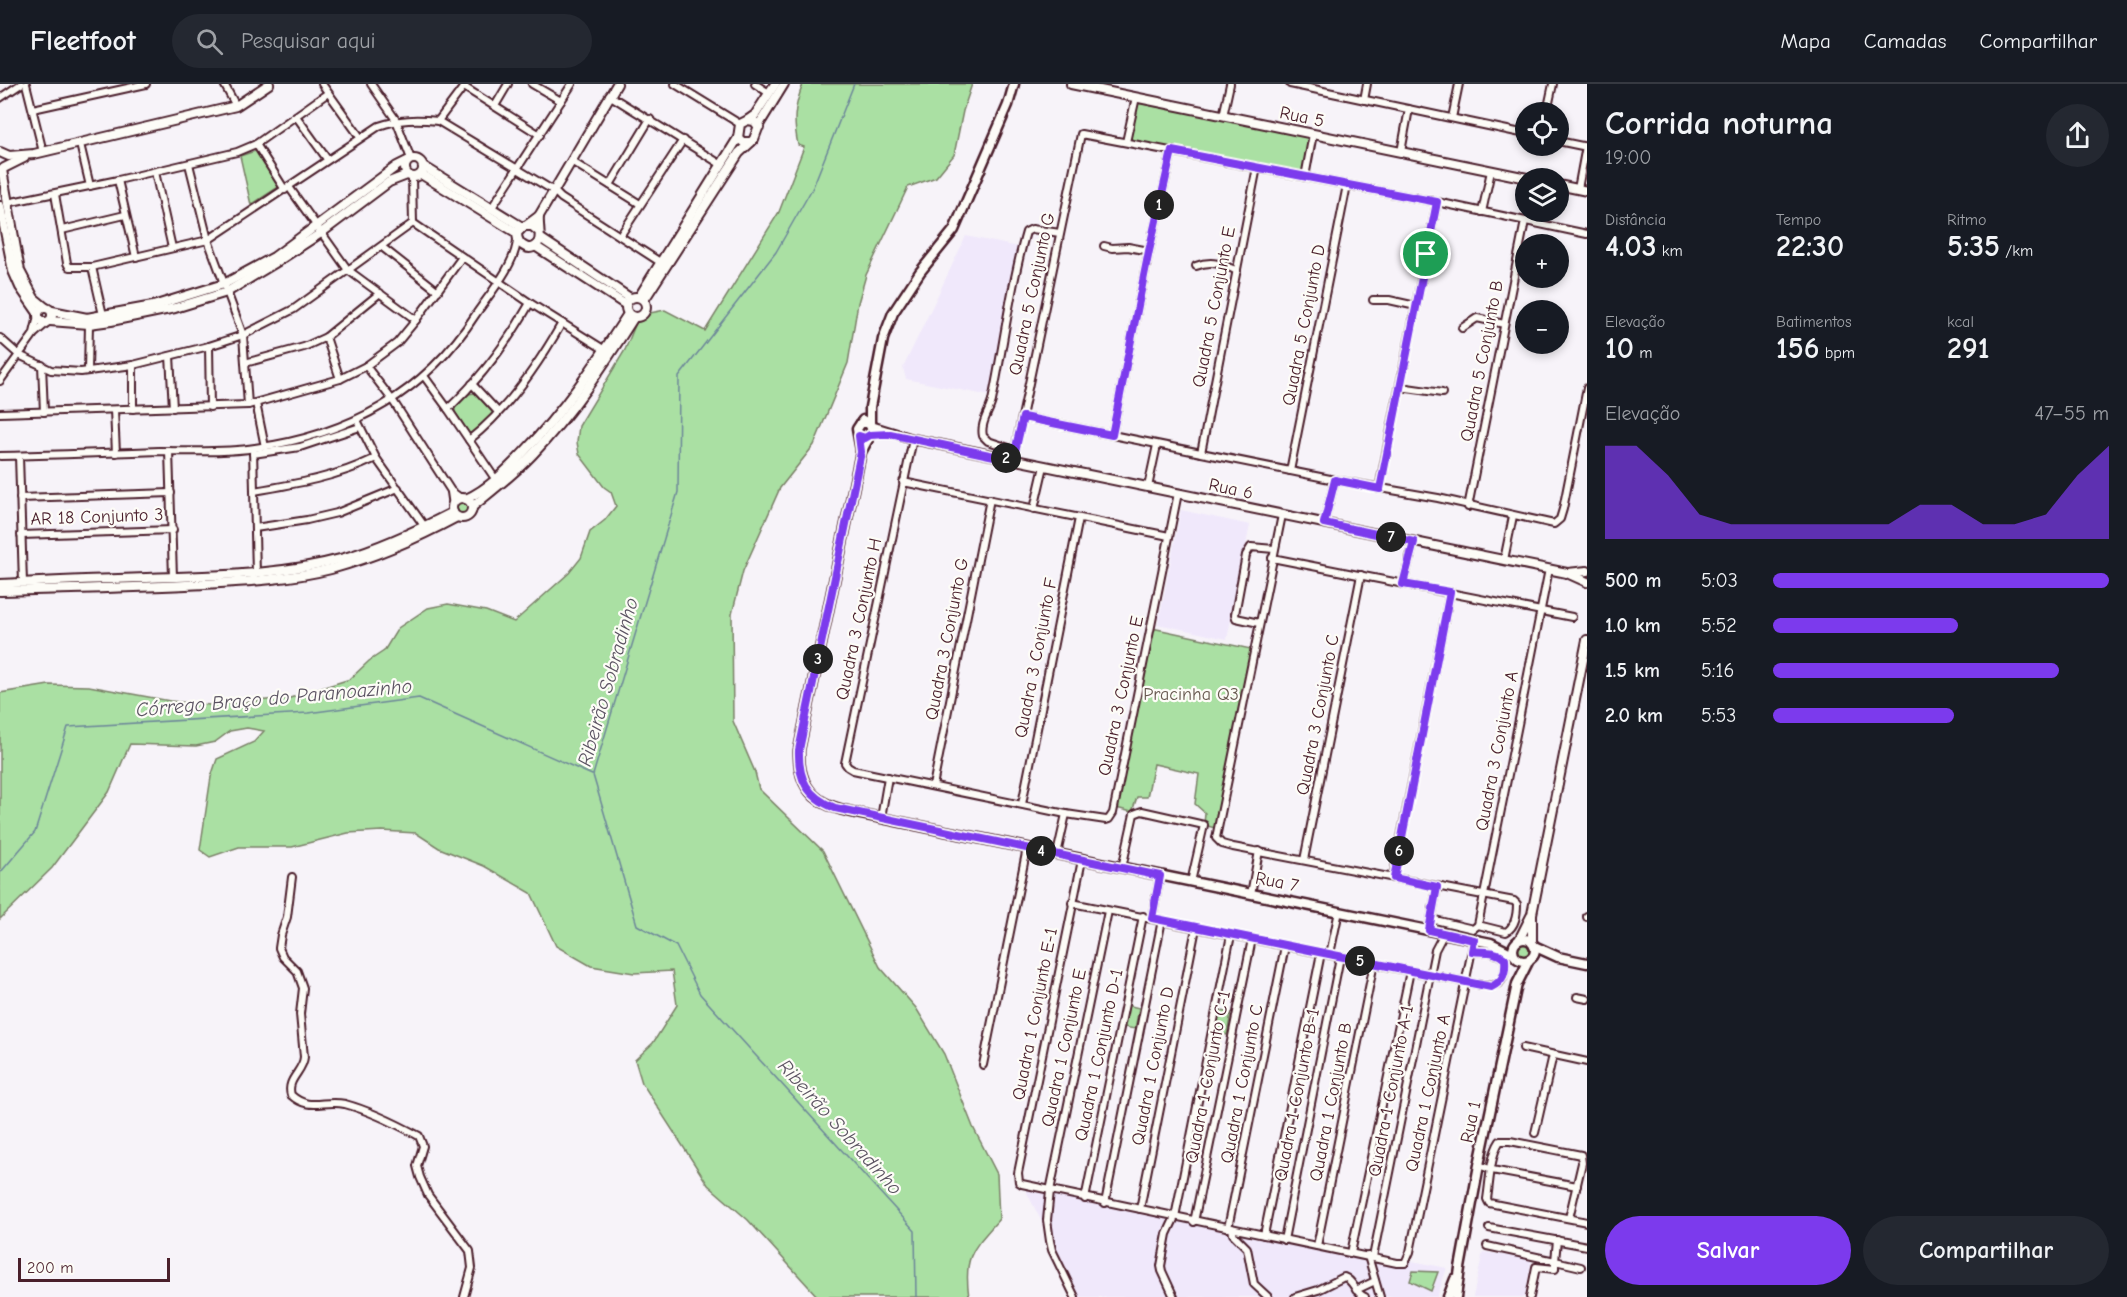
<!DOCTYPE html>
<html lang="pt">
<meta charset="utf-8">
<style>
body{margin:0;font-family:"Comic Neue",sans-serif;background:#242831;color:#f1f3f6;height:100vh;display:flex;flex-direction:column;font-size:22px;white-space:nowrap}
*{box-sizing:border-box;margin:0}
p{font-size:20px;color:#9ea1a6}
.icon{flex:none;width:33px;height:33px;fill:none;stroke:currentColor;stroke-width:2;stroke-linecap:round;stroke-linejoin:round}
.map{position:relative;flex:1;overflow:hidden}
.sheet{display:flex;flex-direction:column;background:#171b24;width:540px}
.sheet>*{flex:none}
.tools{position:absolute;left:1515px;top:18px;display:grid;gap:12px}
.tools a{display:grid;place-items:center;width:54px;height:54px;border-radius:50%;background:#171b24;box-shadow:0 3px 9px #0003;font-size:30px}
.scale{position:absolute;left:18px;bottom:15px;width:152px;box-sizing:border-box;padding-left:6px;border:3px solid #4a1f2b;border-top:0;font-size:16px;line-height:21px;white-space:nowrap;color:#4a1f2b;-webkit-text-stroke:4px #fdfcf7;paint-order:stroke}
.pin{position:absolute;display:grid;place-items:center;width:51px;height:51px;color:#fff;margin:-26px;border:3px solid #fff;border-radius:50%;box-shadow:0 2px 6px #0007}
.km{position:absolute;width:30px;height:30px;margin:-15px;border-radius:50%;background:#222;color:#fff;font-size:16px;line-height:30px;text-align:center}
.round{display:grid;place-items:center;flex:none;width:63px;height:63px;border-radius:32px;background:#242831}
.headline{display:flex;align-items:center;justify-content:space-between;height:102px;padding:0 18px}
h1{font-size:33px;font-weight:800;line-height:45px}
.metrics{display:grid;grid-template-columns:repeat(3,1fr);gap:9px;height:102px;padding:6px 18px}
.metrics div{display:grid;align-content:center}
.metrics b{font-size:30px;font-weight:800}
.metrics small{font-size:16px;font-weight:400}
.metrics p{font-size:16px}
.chart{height:168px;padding:12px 18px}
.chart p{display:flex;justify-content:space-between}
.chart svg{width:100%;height:108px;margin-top:6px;fill:#7c3aed;opacity:.7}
.action{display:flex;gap:12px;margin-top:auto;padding:12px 18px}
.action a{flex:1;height:69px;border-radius:36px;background:#7c3aed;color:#fff;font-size:24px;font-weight:800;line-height:69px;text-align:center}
.action a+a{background:#242831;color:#f1f3f6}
ul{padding:0 18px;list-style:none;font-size:20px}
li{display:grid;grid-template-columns:96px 72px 1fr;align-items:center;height:45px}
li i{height:15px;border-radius:8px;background:#7c3aed}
header{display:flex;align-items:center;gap:36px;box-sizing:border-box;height:84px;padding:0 30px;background:#171b24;border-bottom:2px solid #363941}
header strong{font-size:28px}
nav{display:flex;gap:33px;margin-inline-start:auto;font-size:21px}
.search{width:420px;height:54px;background:#242831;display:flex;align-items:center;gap:15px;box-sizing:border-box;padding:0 21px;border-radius:33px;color:#9ea1a6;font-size:22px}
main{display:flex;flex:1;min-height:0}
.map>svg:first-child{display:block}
.built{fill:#f0e8fb}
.green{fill:#aae0a3;stroke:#7a8067;stroke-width:1.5}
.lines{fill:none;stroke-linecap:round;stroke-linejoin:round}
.stream{stroke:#6c8699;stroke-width:1.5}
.minor-casing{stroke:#4a1f2b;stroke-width:10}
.tertiary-casing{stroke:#4a1f2b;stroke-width:12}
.secondary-casing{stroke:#4a1f2b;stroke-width:13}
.minor{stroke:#fdfcf7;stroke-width:6}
.tertiary{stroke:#fdfcf7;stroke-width:8}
.secondary{stroke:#fdfcf7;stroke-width:8}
.route-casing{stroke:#fff;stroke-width:12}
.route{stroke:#7c3aed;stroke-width:8}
.labels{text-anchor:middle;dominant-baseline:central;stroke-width:4.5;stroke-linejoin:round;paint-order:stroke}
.street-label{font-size:18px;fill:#4a1f2b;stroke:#fdfcf7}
.park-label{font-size:18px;fill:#67594f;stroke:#fdfcf7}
.water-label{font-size:20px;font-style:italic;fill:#5b5362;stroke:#fdfcf7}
</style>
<header>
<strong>Fleetfoot</strong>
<div class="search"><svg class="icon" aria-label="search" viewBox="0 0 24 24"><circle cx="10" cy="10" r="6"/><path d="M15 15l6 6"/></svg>Pesquisar aqui</div>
<nav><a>Mapa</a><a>Camadas</a><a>Compartilhar</a></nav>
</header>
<main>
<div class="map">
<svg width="1587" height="1213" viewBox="0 0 1587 1213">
<rect width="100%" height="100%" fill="#f7f3f9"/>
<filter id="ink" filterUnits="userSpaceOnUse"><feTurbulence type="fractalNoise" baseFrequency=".0167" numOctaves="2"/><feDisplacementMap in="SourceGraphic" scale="12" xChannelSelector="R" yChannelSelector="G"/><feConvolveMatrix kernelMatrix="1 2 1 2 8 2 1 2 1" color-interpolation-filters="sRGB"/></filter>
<g filter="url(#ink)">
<!-- built -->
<g class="built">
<polygon points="966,152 1018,163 990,312 906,295 903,284"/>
<polygon points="1181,426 1250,441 1227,555 1158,540"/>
<polygon points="1022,1099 1447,1184 1437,1213 1080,1213"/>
<polygon points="1483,1168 1532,1175 1525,1213 1473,1213"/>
</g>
<!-- green -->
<g class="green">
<path d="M803 0H972L963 27 954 71 936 93 908 103 866 191 858 219 848 279 814 361 780 404 743 487 732 530 733 637 755 688 759 705 823 767 880 883 916 924 944 970 973 1043 997 1090 999 1135C973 1165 963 1171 969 1213H818L748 1136 708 1101 642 999 635 976 653 959 677 921 672 887 634 889 591 882 556 862 531 809 484 782 439 764 416 749 382 747 348 749 292 763H239L210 773 200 766 211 693 217 675 254 658 264 647 247 644 230 647 215 658 196 662 130 660 109 708 52 784 0 835V609L49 601 89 602 170 617 210 621 290 614 350 595 369 577 384 567 398 544 428 524 448 520 486 527 514 538 569 489 581 474 590 448 605 436 616 422 611 408 604 403 579 370 577 358 579 342 625 266 636 239 650 229 665 226 705 247 779 128 804 63 798 61C793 36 794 24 803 0Z"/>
<polygon points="1138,19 1309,53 1302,89 1130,56"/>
<polygon points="258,66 280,102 251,121 240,72"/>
<polygon points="475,309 492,325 493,329 471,349 469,349 455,328 455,323 468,310"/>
<circle cx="463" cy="424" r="8"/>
<polygon points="1152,544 1251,565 1215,744 1204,741 1205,729 1195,720 1199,690 1154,680 1147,713 1137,713 1132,728 1116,724"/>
<circle cx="1524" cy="866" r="9"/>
<polygon points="1127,921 1139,924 1135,945 1123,943"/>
<polygon points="1218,926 1231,929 1227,951 1214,949"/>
<polygon points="1413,1187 1438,1188 1431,1207 1410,1197"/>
</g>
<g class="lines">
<!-- stream -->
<g class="stream">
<polyline points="854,0 813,103 776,168 679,293 678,408 593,691 637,841 676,862 700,910 915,1147 916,1213"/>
<polyline points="0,789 35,748 68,643 308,629 419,614 592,691"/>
</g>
<defs>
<g id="minor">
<polyline points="26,0 43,68"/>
<polyline points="224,0 236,22"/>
<polyline points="322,0 360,53"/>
<polyline points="371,0 396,36 411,75"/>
<polyline points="532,0 561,17"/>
<polyline points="675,0 740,40"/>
<polyline points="755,0 769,9"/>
<polyline points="1290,0 1526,50"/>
<polyline points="464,3 540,51"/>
<polyline points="609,11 722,81"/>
<polyline points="0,14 21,0"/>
<polyline points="1364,16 1367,0"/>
<polyline points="495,22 508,0"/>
<polyline points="33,25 146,0"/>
<polyline points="1547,28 1553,0"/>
<polyline points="296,32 327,75"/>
<polyline points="1223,32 1230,0"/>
<polyline points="1452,34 1459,0"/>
<polyline points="438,37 465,1"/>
<polyline points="1558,57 1587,63"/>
<polyline points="1126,58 1136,13"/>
<polyline points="80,60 90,102"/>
<polyline points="256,60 285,106"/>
<polyline points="1401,68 1409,25"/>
<polyline points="571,77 640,120"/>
<polyline points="189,80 208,156 243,251 248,321"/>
<polyline points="155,88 172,164"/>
<polyline points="412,93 413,139"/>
<polyline points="1305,93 1313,50"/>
<polyline points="118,96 136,173"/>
<polyline points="610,101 650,35"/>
<polyline points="289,103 348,186 416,236"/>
<polyline points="1578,105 1586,62"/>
<path d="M55 110 67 179 69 183H92L208 156 379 42C399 35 417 35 438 37L554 107 561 114 660 178"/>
<polyline points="7,119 118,96 237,68 256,60 328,9"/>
<polyline points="491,125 572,0"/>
<polyline points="1482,128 1491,87"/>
<polyline points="413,139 530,219 605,266"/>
<polyline points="62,146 125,131"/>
<polyline points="620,152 683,56"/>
<polyline points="1104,162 1112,164 1128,163 1149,167"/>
<polyline points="382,163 438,207"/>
<path d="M1196 182C1211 176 1223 180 1237 187"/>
<polyline points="92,183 103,231"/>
<polyline points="1373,216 1389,216 1416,222"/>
<polyline points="1462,244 1477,234 1504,240"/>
<polyline points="34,249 38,232"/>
<polyline points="326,253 340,295"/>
<polyline points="0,254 19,271 51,286 81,288 133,281 209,262 243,251 294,225 413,139"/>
<polyline points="209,262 210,323"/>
<polyline points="170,272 173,324"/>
<polyline points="245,279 304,263 326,253 380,209"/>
<polyline points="42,281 44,328"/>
<polyline points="133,281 133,325"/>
<polyline points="366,282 393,317 451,407 462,415"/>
<polyline points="88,287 89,240"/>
<polyline points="424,292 448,325 496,396"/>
<polyline points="0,297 34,250 48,238"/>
<polyline points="472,300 498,328"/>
<polyline points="1400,303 1442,309"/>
<polyline points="256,319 265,363"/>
<path d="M448 325C481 294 508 258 530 219"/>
<polyline points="114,326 116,369"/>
<polyline points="0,329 248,321 340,295 366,282 397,259 416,236 462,173"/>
<polyline points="1023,333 1335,396 1438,414 1554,440 1560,435 1563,425 1587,304"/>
<polyline points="357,336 376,374 425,443"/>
<polyline points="1112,351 1148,172 1172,67"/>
<polyline points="913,355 845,679 848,683 853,686 1066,730"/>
<path d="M469 356C508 326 538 281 562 239"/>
<polyline points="253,365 256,490"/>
<path d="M1015 366 988 357 983 352C980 339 989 329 992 317 1004 260 1010 203 1026 148L1032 145 1060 149"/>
<polyline points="169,367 173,493"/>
<polyline points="1201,369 1257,83"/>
<polyline points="253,370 300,363 360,343"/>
<path d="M0 372C53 371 106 369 159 367 190 367 224 369 255 364 348 351 424 311 476 230 489 211 517 178 517 155"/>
<polyline points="19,372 23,499"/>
<polyline points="1013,376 1081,50 1437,118 1587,150"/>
<polyline points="1290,387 1347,101"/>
<polyline points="903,398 1169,452"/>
<polyline points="1148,403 1157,361"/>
<polyline points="1379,405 1437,118"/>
<path d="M254 407C296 400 337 393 376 374"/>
<polyline points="451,408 453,422"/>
<polyline points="20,414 171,409"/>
<polyline points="1468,423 1525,137"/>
<polyline points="1034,425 1044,382"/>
<path d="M1282 431 1216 754 1222 760 1233 763 1514 817 1517 820C1517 830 1516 842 1506 848L1478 841"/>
<polyline points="1324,439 1335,396"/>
<polyline points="255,444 307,436 337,429 398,404"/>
<polyline points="21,451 173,446"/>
<polyline points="1272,474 1572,533"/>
<polyline points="1504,476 1513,432"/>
<polyline points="1403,500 1414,458"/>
<polyline points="1259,539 1236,534 1235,530 1246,471 1251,463 1274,465"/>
<polyline points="933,702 990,415"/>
<polyline points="1022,720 1079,434"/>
<polyline points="881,734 888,693"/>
<polyline points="1057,770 1066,730 1106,736 1109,735 1113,729 1178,409"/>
<polyline points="1082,776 1018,1089 1019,1098 1022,1100 1397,1179 1405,1179 1410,1168 1474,856"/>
<polyline points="1304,776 1361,491"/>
<polyline points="1122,784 1134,730 1142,727 1204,741 1191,798"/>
<path d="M292 793 287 833 281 851 279 864 283 873 297 887 303 904 300 930 304 973C303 988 286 995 291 1011 310 1028 323 1015 345 1020 371 1027 395 1039 419 1052L423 1062 417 1082 420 1093 428 1111 470 1167 472 1184 464 1213"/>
<polyline points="1393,794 1450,508"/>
<polyline points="1251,810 1259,767"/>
<path d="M1072 819 1466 898C1490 903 1507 908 1505 875 1494 865 1484 869 1472 867"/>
<polyline points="1587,832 1587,833"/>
<polyline points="1152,834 1160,792"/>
<polyline points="1431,835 1473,845 1478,841 1549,485"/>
<polyline points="1429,846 1437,803"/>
<polyline points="1330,870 1339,827"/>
<polyline points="1577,913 1587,915"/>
<polyline points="1523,964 1587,978"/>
<polyline points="983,981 1027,764"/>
<polyline points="1535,1049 1553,971"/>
<polyline points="1479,1081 1492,1086 1577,1102"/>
<polyline points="1085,1115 1143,832"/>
<polyline points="1105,1119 1162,836"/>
<polyline points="1140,1125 1196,844"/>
<path d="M1569 1134 1582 1079 1581 1071 1510 1057H1500C1490 1072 1490 1097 1487 1115L1489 1119 1587 1138"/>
<polyline points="1194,1138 1252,855"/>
<polyline points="1228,1144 1285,862"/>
<polyline points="1232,1144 1233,1150 1247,1164 1254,1200 1268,1213"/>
<polyline points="1489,1144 1587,1162"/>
<polyline points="1264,1151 1321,869"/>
<polyline points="1284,1156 1340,873"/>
<polyline points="1317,1162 1374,879"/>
<polyline points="1487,1162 1555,1177 1557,1156"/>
<polyline points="1351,1169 1410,887"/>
<polyline points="1368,1172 1380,1213"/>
<polyline points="1373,1173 1435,866 1444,849"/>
<polyline points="1356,1206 1375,1197"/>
<polyline points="1075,1213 1052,1166 1050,1157 1047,1136 1050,1107 1108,827"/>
<polyline points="1174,1213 1162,1187 1161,1182 1167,1150 1175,1133 1231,851"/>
<path d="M1295 1213 1318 1206 1344 1193C1355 1197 1354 1209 1365 1213"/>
<polyline points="1530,1213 1536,1183 1555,1185 1555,1177 1581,1183"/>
</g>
<g id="tertiary">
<polyline points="1071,0 1527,94"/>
<polyline points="748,36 755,31 775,0"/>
<polyline points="759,43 754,37 748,36 740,40 738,54 743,58 751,58 754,55 760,39 784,0"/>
<polyline points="0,68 9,72 34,70 236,22 269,0"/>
<circle cx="414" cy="84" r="9"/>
<polyline points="423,82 522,143"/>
<polyline points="4,84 24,74"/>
<polyline points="2,86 20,187 34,214 46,224"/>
<polyline points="421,90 517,149"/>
<polyline points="1558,101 1587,107"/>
<polyline points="0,122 13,187 20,203 38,229"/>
<polyline points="527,141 539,132 617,0"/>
<path d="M538 147 532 142H524L517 149C517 163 533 170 539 157 541 151 538 140 539 132"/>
<polyline points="540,154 630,214"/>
<polyline points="535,162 626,221"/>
<circle cx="636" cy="223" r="10"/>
<polyline points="639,213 738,54"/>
<polyline points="644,216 739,69 751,58"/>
<circle cx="45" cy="231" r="7"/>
<polyline points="52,227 87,234 153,222 224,200 274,173 397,82 407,77"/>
<polyline points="50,237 89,240 111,237 175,224 227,208 278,177 321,149 389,98 407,91"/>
<polyline points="871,342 913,355 1567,489 1587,498"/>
<circle cx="462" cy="424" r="10"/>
<path d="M466 415C488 405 506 387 523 369 564 327 596 279 628 230"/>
<path d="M472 423C493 406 514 390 532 371 572 329 603 282 634 233"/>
<polyline points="1568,489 1587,487"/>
<path d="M0 500C59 496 118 495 177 493 234 491 289 489 344 474 382 463 418 446 453 428"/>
<path d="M0 507C62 505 124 504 186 501 235 498 283 497 331 485 375 473 416 455 457 433"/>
<polyline points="1519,856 1531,832"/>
<polyline points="1532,859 1532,830 1587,556"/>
</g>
<g id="secondary">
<path d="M861 339H867L870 341 872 348 861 368 799 666C797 723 837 725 881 734L1491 859 1513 870"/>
<polyline points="870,341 870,323 883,255 893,229 920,188 954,146 1008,21 1014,0"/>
<polyline points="861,366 857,345 863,336"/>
<circle cx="1524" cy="866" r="11"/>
<polyline points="1534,862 1558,873 1587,879"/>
<polyline points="1448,1213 1455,1195"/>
<polyline points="1456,1213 1460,1184 1479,1081 1517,900 1529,876"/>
</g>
</defs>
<!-- minor casing -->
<use href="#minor" class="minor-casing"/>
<!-- tertiary casing -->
<use href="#tertiary" class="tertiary-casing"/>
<!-- secondary casing -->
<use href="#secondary" class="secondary-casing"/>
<!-- minor -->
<use href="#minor" class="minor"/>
<!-- tertiary -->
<use href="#tertiary" class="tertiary"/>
<!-- secondary -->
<use href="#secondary" class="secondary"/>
</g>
</g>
<g class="lines" filter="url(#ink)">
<defs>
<path id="route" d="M1172 67 1437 118 1380 405 1335 396 1324 439 1414 458 1403 500 1450 508 1394 794 1437 803 1429 846 1474 856 1472 867C1484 869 1494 865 1505 875 1506 888 1504 897 1491 903L1152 834 1160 792 835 724C807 713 798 695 799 666L861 368 859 352 865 354 870 351 890 350 1013 376 1023 333 1112 351 1149 167Z"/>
</defs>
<!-- route casing -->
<use href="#route" class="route-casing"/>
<!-- route -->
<use href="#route" class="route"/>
</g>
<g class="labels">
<!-- street labels -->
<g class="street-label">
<text transform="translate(1302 33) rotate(12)">Rua 5</text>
<text transform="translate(1032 210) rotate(-78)">Quadra 5 Conjunto G</text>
<text transform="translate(1214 223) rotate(-79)">Quadra 5 Conjunto E</text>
<text transform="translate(1304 241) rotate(-79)">Quadra 5 Conjunto D</text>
<text transform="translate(1482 277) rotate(-79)">Quadra 5 Conjunto B</text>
<text transform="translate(1231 405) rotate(12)">Rua 6</text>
<text transform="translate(97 433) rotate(-2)">AR 18 Conjunto 3</text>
<text transform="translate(859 535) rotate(-78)">Quadra 3 Conjunto H</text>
<text transform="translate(947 555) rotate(-79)">Quadra 3 Conjunto G</text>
<text transform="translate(1036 574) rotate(-79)">Quadra 3 Conjunto F</text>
<text transform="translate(1121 612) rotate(-78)">Quadra 3 Conjunto E</text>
<text transform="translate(1318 631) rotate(-79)">Quadra 3 Conjunto C</text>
<text transform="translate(1497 667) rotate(-79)">Quadra 3 Conjunto A</text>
<text transform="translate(1277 798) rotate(11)">Rua 7</text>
<text transform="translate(1035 930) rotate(-79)">Quadra 1 Conjunto E-1</text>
<text transform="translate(1064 964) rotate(-78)">Quadra 1 Conjunto E</text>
<text transform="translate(1099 971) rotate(-78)">Quadra 1 Conjunto D-1</text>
<text transform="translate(1153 982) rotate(-79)">Quadra 1 Conjunto D</text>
<text transform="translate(1208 993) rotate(-79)">Quadra 1 Conjunto C-1</text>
<text transform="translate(1242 1000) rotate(-79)">Quadra 1 Conjunto C</text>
<text transform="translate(1391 1007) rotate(-79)">Quadra 1 Conjunto A-1</text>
<text transform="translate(1428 1009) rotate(-78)">Quadra 1 Conjunto A</text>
<text transform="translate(1297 1011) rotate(-79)">Quadra 1 Conjunto B-1</text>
<text transform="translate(1331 1018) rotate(-79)">Quadra 1 Conjunto B</text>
<text transform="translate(1471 1038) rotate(-78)">Rua 1</text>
</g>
<!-- park labels -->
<g class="park-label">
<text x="1191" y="610">Pracinha Q3</text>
</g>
<!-- water labels -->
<g class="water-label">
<text transform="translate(608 598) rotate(-74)">Ribeirão Sobradinho</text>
<text transform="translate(274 614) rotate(-5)">Córrego Braço do Paranoazinho</text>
<text transform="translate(840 1043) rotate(48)">Ribeirão Sobradinho</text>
</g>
</g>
</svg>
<div class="tools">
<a><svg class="icon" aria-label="locate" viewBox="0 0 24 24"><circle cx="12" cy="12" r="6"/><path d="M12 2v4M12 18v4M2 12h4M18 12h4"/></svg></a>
<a><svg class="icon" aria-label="layers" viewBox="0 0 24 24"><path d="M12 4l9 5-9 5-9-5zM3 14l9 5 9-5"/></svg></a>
<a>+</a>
<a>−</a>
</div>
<div class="scale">200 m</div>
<div class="pin" style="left:1426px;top:170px;background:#1e9e55"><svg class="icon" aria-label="arrive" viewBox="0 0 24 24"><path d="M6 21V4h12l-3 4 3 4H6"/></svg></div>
<b class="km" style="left:1159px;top:121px">1</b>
<b class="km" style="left:1006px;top:374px">2</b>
<b class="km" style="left:818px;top:575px">3</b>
<b class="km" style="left:1041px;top:767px">4</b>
<b class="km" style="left:1360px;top:877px">5</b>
<b class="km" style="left:1399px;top:767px">6</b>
<b class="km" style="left:1391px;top:453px">7</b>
</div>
<section class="sheet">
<div class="headline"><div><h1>Corrida noturna</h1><p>19:00</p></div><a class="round"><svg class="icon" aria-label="share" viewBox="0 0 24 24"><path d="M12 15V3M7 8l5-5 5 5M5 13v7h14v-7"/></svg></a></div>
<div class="metrics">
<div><p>Distância</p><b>4.03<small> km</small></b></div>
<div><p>Tempo</p><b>22:30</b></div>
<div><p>Ritmo</p><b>5:35<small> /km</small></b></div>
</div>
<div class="metrics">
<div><p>Elevação</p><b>10<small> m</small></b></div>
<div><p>Batimentos</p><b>156<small> bpm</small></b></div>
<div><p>kcal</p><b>291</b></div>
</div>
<div class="chart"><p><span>Elevação</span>47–55 m</p>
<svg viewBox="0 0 160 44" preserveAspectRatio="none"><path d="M0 44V6L10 6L20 18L30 34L40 38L50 38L60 38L70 38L80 38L90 38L100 30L110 30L120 38L130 38L140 34L150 18L160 6V44z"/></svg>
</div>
<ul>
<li><b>500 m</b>5:03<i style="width:100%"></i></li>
<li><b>1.0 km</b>5:52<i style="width:55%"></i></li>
<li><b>1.5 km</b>5:16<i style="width:85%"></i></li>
<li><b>2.0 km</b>5:53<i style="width:54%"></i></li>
</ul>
<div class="action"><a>Salvar</a><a>Compartilhar</a></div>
</section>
</main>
